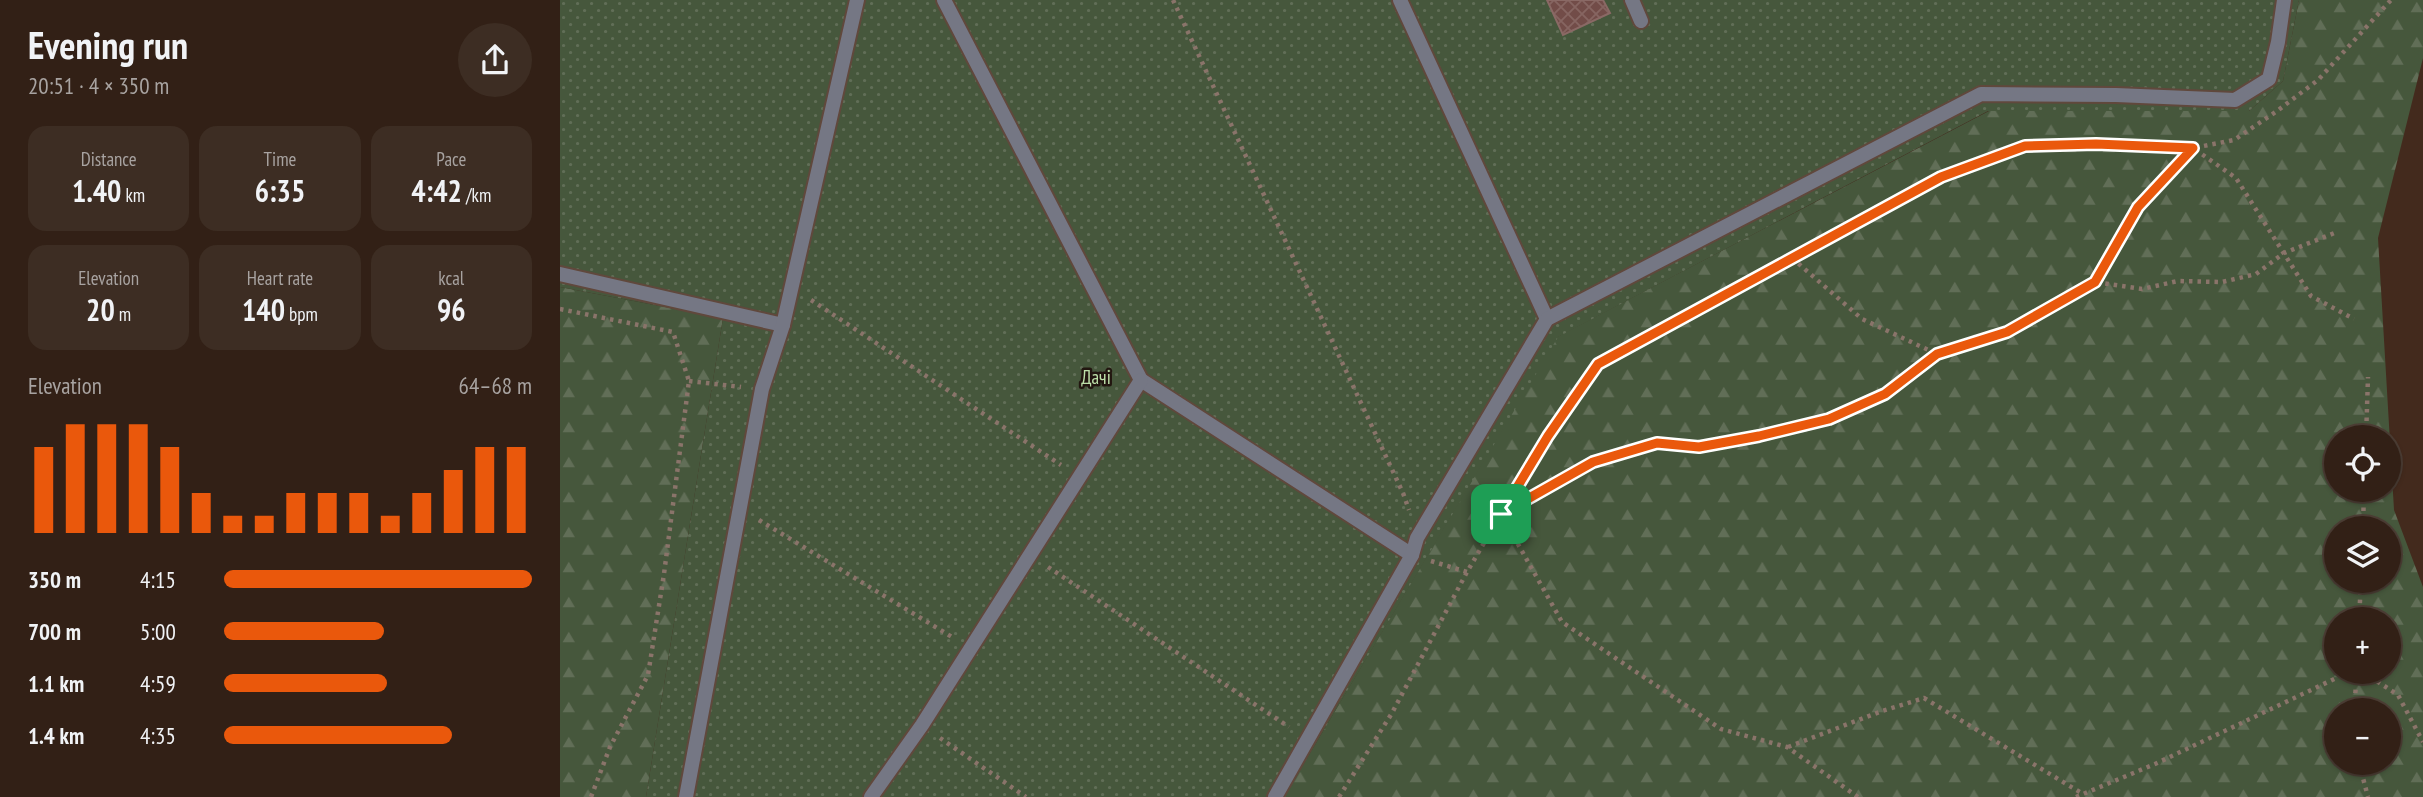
<!DOCTYPE html>
<meta charset="utf-8">
<style>
body{margin:0;font-family:"PT Sans Narrow",sans-serif;background:#3d2d23;color:#f1f3f6;height:100vh;display:flex;flex-direction:column;font-size:26px;white-space:nowrap}
*{box-sizing:border-box;margin:0}
p{font-size:23px;color:#a8a3a1}
.icon{flex:none;width:38px;height:38px;fill:none;stroke:currentColor;stroke-width:2;stroke-linecap:round;stroke-linejoin:round}
.map{position:relative;flex:1;overflow:hidden}
.side{display:flex;flex-direction:column;background:#322016;width:560px}
.side>*{flex:none}
.controls{position:absolute;left:1764px;top:425px;display:grid;gap:14px}
.controls a{display:grid;place-items:center;width:77px;height:77px;border-radius:50%;background:#322016;box-shadow:0 2px 5px #0004,0 0 0 2px #4d3e35;font-size:35px}
.pin{position:absolute;display:grid;place-items:center;width:60px;height:60px;color:#fff;margin:-30px;border-radius:14px;box-shadow:0 4px 10px #0006}
.round{display:grid;place-items:center;flex:none;width:74px;height:74px;border-radius:37px;background:#3d2d23}
.head{display:flex;align-items:center;justify-content:space-between;height:119px;padding:0 28px}
h1{font-size:38px;font-weight:600;line-height:52px}
.figures{display:grid;grid-template-columns:repeat(3,1fr);gap:10px;height:119px;padding:7px 28px}
.figures div{display:grid;align-content:center;border-radius:18px;background:#3d2d23;text-align:center}
.figures b{font-size:30px;font-weight:600}
.figures small{font-size:19px;font-weight:400}
.figures p{font-size:19px}
.chart{height:196px;padding:14px 28px}
.chart p{display:flex;justify-content:space-between}
.chart svg{width:100%;height:126px;margin-top:7px;stroke:#ea580c;stroke-width:6}
ul{padding:0 28px;list-style:none;font-size:23px}
li{display:grid;grid-template-columns:112px 84px 1fr;align-items:center;height:52px}
li i{height:18px;border-radius:9px;background:#ea580c}
main{display:flex;flex:1;min-height:0}
.map>svg:first-child{display:block}
.forest{fill:url(#forest-firs);fill-rule:evenodd}
.garden{fill:url(#garden-dots)}
.building{fill:url(#building-cross-hatch);stroke:#8a6965;stroke-width:2}
.lines{fill:none;stroke-linecap:round;stroke-linejoin:round}
.service-casing{stroke:#60483c;stroke-width:18}
.path{stroke:#8a746a;stroke-width:4.5;stroke-dasharray:3.5 5;stroke-linecap:butt}
.service{stroke:#757784;stroke-width:14}
.route-casing{stroke:#fff;stroke-width:14}
.route{stroke:#ea580c;stroke-width:9}
.labels{text-anchor:middle;dominant-baseline:central;stroke-width:5;stroke-linejoin:round;paint-order:stroke}
.park-label{font-size:19px;fill:#bee0a9;stroke:#221610}
</style>
<main>
<section class="side">
<div class="head"><div><h1>Evening run</h1><p>20:51 · 4 × 350 m</p></div><a class="round"><svg class="icon" aria-label="share" viewBox="0 0 24 24"><path d="M12 15V3M7 8l5-5 5 5M5 13v7h14v-7"/></svg></a></div>
<div class="figures">
<div><p>Distance</p><b>1.40<small> km</small></b></div>
<div><p>Time</p><b>6:35</b></div>
<div><p>Pace</p><b>4:42<small> /km</small></b></div>
</div>
<div class="figures">
<div><p>Elevation</p><b>20<small> m</small></b></div>
<div><p>Heart rate</p><b>140<small> bpm</small></b></div>
<div><p>kcal</p><b>96</b></div>
</div>
<div class="chart"><p><span>Elevation</span>64–68 m</p>
<svg viewBox="0 0 160 44" preserveAspectRatio="none"><path d="M5 44V14M15 44V6M25 44V6M35 44V6M45 44V14M55 44V30M65 44V38M75 44V38M85 44V30M95 44V30M105 44V30M115 44V38M125 44V30M135 44V22M145 44V14M155 44V14"/></svg>
</div>
<ul>
<li><b>350 m</b>4:15<i style="width:100%"></i></li>
<li><b>700 m</b>5:00<i style="width:52%"></i></li>
<li><b>1.1 km</b>4:59<i style="width:53%"></i></li>
<li><b>1.4 km</b>4:35<i style="width:74%"></i></li>
</ul>
</section>
<div class="map">
<svg width="1863" height="797" viewBox="0 0 1863 797">
<defs>
<pattern id="forest-firs" width="22" height="20" patternUnits="userSpaceOnUse" patternTransform="scale(1.75)"><rect width="22" height="20" fill="#46573c"/><path d="M5 1l3.5 6h-7zM16 11l3.5 6h-7z" fill="#616e57"/></pattern>
<pattern id="garden-dots" width="8" height="8" patternUnits="userSpaceOnUse" patternTransform="scale(1.75)"><rect width="8" height="8" fill="#46573c"/><path d="M2 2h.1M6 6h.1" fill="none" stroke="#616e57" stroke-width="1.8" stroke-linecap="round"/></pattern>
<pattern id="building-cross-hatch" width="8" height="8" patternUnits="userSpaceOnUse" patternTransform="scale(1.75)"><rect width="8" height="8" fill="#724c48"/><path d="M0 0l8 8M0 8l8-8" fill="none" stroke="#866561"/></pattern>
</defs>
<rect width="100%" height="100%" fill="#432a1d"/>
<!-- forest -->
<g class="forest">
<path d="M1739 0H1863V58L1818 238 1834 510 1863 587V797H724L997 337 1429 111H1689L1723 81ZM1776 438H1829V490H1776ZM1776 528H1829V581H1776ZM1776 620H1829V672H1776ZM1776 710H1829V763H1776Z"/>
<polygon points="0,287 163,318 86,797 0,797"/>
</g>
<!-- garden -->
<polygon class="garden" points="0,0 1739,0 1723,81 1689,111 1428,111 998,337 724,797 86,797 163,318 0,287"/>
<!-- building -->
<polygon class="building" points="987,0 1043,0 1050,13 1003,35"/>
<g class="lines">
<defs>
<g id="service">
<polyline points="384,0 581,380 852,555"/>
<polyline points="840,0 987,319"/>
<polyline points="1072,0 1081,21"/>
<polyline points="0,274 223,325"/>
<polyline points="126,797 202,389 223,325 297,0"/>
<polyline points="311,797 362,725 581,380"/>
<polyline points="715,797 852,555 857,538 987,319 1421,94 1556,95 1675,100 1709,79 1718,42 1724,0"/>
</g>
</defs>
<!-- service casing -->
<use href="#service" class="service-casing"/>
<!-- path -->
<g class="path">
<polyline points="613,0 843,493 849,510"/>
<polyline points="1232,258 1302,319 1377,354"/>
<polyline points="1535,282 1578,207 1633,148 1676,178 1751,296 1794,319"/>
<polyline points="251,300 501,465"/>
<polyline points="0,309 113,332 129,381 104,574 88,675 50,747 31,797"/>
<polyline points="129,381 181,387"/>
<polyline points="1806,438 1808,377"/>
<polyline points="199,520 392,637"/>
<polyline points="1803,528 1804,490"/>
<polyline points="871,561 907,572"/>
<polyline points="488,567 729,727"/>
<polyline points="1799,620 1801,581"/>
<polyline points="1803,672 1838,695 1863,742"/>
<polyline points="1794,710 1797,672"/>
<polyline points="380,738 466,797"/>
<polyline points="1228,747 1322,711 1364,698 1523,794"/>
<polyline points="1799,763 1808,797"/>
<polyline points="779,797 832,713 907,572 941,514 988,436 1038,364 1381,177 1465,146 1536,144 1633,148 1674,140 1717,111 1758,80 1831,0"/>
<polyline points="1298,797 1227,747 1161,729 1002,622 941,514 1033,462 1097,443 1139,447 1199,436 1269,419 1325,394 1377,354 1447,332 1535,282 1582,289 1618,281 1662,282 1696,274 1724,253 1777,232"/>
<polyline points="1516,797 1595,764 1789,672"/>
</g>
<!-- service -->
<use href="#service" class="service"/>
</g>
<g class="lines">
<defs>
<polygon id="route" points="1536,144 1633,148 1578,207 1535,282 1447,332 1377,354 1325,394 1269,419 1199,436 1139,447 1097,443 1033,462 941,514 988,436 1038,364 1381,177 1465,146"/>
</defs>
<!-- route casing -->
<use href="#route" class="route-casing"/>
<!-- route -->
<use href="#route" class="route"/>
</g>
<g class="labels">
<!-- park labels -->
<g class="park-label">
<text x="536" y="377">Дачі</text>
</g>
</g>
</svg>
<div class="controls">
<a><svg class="icon" aria-label="locate" viewBox="0 0 24 24"><circle cx="12" cy="12" r="6"/><path d="M12 2v4M12 18v4M2 12h4M18 12h4"/></svg></a>
<a><svg class="icon" aria-label="layers" viewBox="0 0 24 24"><path d="M12 4l9 5-9 5-9-5zM3 14l9 5 9-5"/></svg></a>
<a>+</a>
<a>−</a>
</div>
<div class="pin" style="left:941px;top:514px;background:#1e9e55"><svg class="icon" aria-label="arrive" viewBox="0 0 24 24"><path d="M6 21V4h12l-3 4 3 4H6"/></svg></div>
</div>
</main>
